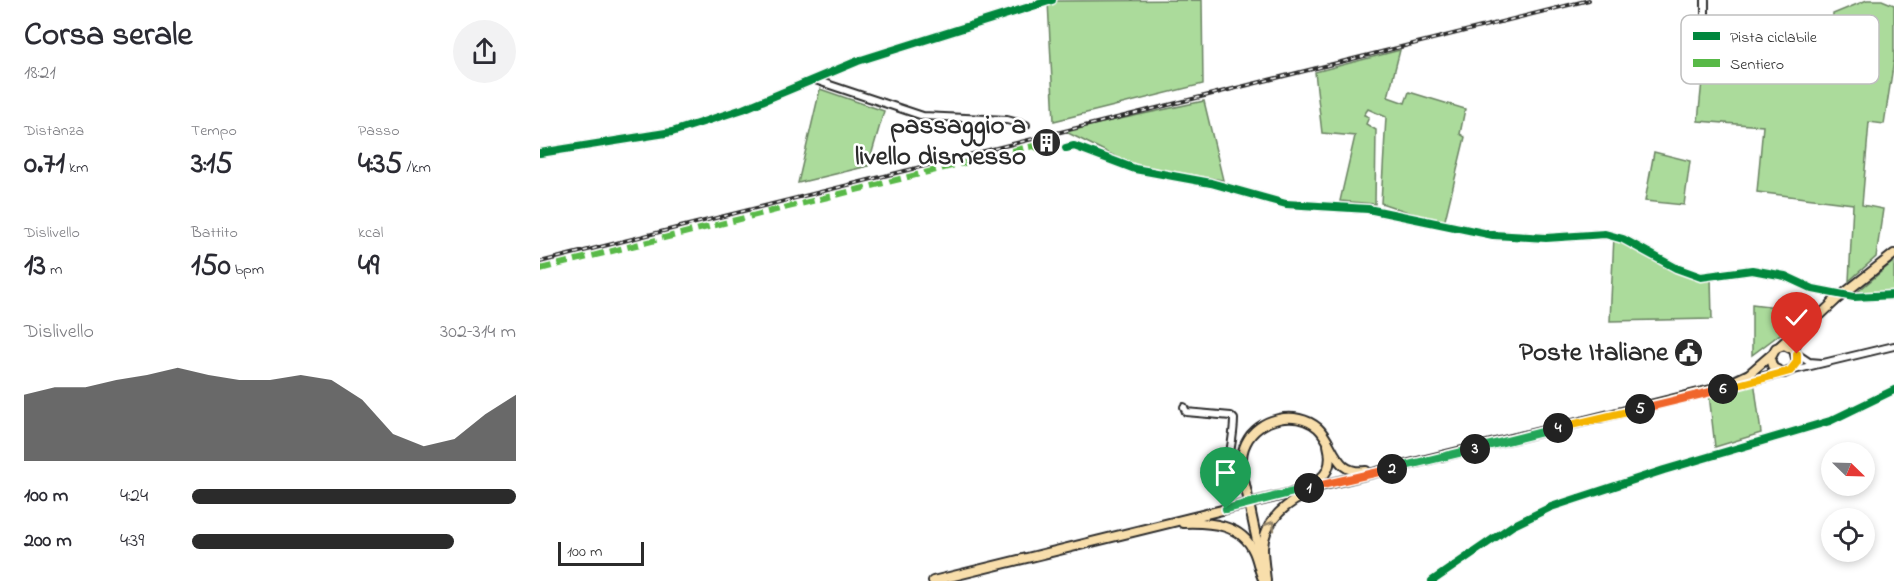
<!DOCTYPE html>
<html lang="it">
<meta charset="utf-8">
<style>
body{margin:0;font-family:"Indie Flower",sans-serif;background:#f2f2f3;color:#2b2b33;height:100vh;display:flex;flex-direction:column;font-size:22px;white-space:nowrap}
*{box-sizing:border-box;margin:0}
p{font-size:20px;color:#7c7c81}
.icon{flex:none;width:33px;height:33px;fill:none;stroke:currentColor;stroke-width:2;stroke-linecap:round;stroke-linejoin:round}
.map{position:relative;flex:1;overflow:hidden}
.panel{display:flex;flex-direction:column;background:#fff;width:540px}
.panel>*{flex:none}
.needle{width:39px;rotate:113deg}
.controls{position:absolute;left:1281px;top:442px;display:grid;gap:12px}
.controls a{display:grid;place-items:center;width:54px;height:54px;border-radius:50%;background:#fff;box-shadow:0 3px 9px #0003;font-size:30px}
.scale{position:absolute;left:18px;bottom:15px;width:86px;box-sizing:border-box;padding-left:6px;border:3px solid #2b2b2b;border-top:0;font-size:16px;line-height:21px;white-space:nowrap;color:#2b2b2b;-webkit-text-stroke:4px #fff;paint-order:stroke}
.pin{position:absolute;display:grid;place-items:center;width:51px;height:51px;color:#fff;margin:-62px -26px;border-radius:50% 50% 50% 0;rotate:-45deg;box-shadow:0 0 6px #0007}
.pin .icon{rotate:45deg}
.km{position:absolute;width:30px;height:30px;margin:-15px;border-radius:50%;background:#222;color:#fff;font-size:16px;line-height:30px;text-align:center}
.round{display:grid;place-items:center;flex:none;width:63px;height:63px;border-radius:32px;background:#f2f2f3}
.headline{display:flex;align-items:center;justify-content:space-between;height:102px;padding:0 24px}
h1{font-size:33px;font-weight:800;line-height:45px}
.figures{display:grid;grid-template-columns:repeat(3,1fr);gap:9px;height:102px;padding:6px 24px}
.figures div{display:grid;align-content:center}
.figures b{font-size:30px;font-weight:800}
.figures small{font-size:16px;font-weight:400}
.figures p{font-size:16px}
.chart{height:168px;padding:12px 24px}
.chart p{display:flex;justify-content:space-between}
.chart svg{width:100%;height:108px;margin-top:6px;fill:#2b2b2b;opacity:.7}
ul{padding:0 24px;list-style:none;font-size:20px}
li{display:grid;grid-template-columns:96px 72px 1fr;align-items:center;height:45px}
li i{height:15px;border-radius:8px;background:#2b2b2b}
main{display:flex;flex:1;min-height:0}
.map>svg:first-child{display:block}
.green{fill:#abdb9b;stroke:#6b8363;stroke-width:1.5}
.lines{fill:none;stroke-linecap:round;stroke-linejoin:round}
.minor-casing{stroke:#2b2b2b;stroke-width:10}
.major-casing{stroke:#2b2b2b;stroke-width:12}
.minor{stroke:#fff;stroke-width:6}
.major{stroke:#f8deab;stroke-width:8}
.rail-casing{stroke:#2b2b2b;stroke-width:4}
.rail{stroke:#fff;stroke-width:1.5;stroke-dasharray:4.5;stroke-linecap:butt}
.major-bridge-casing{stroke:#2b2b2b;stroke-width:12;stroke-linecap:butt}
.major-bridge{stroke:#f8deab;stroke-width:8}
.quiet{stroke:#58b947;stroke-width:6;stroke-dasharray:12 6;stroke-linecap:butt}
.cycleway-casing{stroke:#fff;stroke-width:11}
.cycleway{stroke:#00873e;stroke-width:8}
.oneway{stroke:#92846b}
.split-1-casing{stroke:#fff;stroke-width:12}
.split-2-casing{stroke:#fff;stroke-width:12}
.split-3-casing{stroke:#fff;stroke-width:12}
.split-4-casing{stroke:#fff;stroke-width:12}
.split-5-casing{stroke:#fff;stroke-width:12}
.split-6-casing{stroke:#fff;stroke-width:12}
.split-7-casing{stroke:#fff;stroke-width:12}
.split-1{stroke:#22a559;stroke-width:8}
.split-2{stroke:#f0652b;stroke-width:8}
.split-3{stroke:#22a559;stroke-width:8}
.split-4{stroke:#22a559;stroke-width:8}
.split-5{stroke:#f5b400;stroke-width:8}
.split-6{stroke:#f0652b;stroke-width:8}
.split-7{stroke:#f5b400;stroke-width:8}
.labels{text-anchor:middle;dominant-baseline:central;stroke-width:5;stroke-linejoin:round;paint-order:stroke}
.poi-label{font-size:27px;font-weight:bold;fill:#2b2b2b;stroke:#fff;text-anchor:end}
.key{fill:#fff;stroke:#bfbfbf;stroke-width:1.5}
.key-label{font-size:16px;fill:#2b2b2b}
</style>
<main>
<section class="panel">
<div class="headline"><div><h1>Corsa serale</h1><p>18:21</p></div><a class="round"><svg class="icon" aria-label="share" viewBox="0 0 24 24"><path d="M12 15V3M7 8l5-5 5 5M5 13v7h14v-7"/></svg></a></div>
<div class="figures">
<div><p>Distanza</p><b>0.71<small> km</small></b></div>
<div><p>Tempo</p><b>3:15</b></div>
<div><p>Passo</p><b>4:35<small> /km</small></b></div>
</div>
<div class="figures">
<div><p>Dislivello</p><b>13<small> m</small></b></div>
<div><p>Battito</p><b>150<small> bpm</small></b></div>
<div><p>kcal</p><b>49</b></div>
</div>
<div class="chart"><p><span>Dislivello</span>302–314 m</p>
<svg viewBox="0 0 160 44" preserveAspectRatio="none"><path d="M0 44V17L10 14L20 14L30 11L40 9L50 6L60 9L70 11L80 11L90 9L100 11L110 19L120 33L130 38L140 35L150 25L160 17V44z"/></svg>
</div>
<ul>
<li><b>100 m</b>4:24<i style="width:100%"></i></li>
<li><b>200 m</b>4:39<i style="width:81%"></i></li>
</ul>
</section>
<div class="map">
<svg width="1354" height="581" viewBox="0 0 1354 581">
<rect width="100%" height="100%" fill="#fff"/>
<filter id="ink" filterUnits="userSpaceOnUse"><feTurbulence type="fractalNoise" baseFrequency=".0167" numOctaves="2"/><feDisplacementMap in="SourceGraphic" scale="12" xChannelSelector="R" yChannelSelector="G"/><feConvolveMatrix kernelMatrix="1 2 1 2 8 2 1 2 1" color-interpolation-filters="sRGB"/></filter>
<g filter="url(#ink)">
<!-- green -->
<g class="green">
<polygon points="662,0 663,84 514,121 508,1"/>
<polygon points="1327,0 1342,0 1354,5 1354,60 1344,124 1329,122 1322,205 1343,209 1336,257 1309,281 1313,204 1217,192 1223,126 1158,121 1162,81 1158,71 1202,78 1205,17 1292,28 1293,14"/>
<polygon points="860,50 848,97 865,103 869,92 925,109 920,134 925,137 904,224 841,203 846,117 828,109 824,115 829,117 826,124 836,130 835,204 800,201 815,136 782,133 775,72"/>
<polygon points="280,89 344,111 328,166 258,183"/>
<polygon points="664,101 683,180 597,167 524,131"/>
<polygon points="1114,152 1150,161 1144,205 1105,201"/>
<polygon points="1074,236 1132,266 1171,277 1172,319 1070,321"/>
<polygon points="1354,261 1354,293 1315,294"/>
<polygon points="1212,304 1271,311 1212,355"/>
<polygon points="1214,380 1221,433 1175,447 1169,394"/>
</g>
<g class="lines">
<defs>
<g id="minor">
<polyline points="1165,17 1165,0"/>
<polyline points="275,80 383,116 467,120 486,125"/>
<polyline points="526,148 534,146 595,169 671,183 746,204 828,209 953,235 1006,238 1065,234 1083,239 1136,268 1161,277 1212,270 1245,276 1273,289 1314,297 1354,295"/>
<polyline points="0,153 132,132 203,109 318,61 512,0"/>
<polyline points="1257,354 1269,362 1282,363"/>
<polyline points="1250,371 1354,346"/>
<path d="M644 407 646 412 691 416 694 419C694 440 687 459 687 480"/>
<polyline points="892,581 972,526 1011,507 1124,470 1290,421 1354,390"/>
</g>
<g id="major">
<polyline points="1292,303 1354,254"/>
<polyline points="1240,346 1263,325"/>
<polyline points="1254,350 1244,345 1236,348 1230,359 1233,368 1244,373 1253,369 1257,362 1254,350 1258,336 1295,301"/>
<polyline points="1190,383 1209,374 1231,355"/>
<path d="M768 484C788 479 793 464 788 445"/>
<path d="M707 493C703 477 698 459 706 443 718 418 756 409 778 428 789 438 792 456 804 466 810 471 818 472 826 471"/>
<polyline points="711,513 720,555"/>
<path d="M643 523C670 522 702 524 714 552 718 561 719 571 723 579"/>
<polyline points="393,581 1240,373"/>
<path d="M726 581C725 570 723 559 723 548 724 520 748 501 772 492"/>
</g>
</defs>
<!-- minor casing -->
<use href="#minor" class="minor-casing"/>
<!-- major casing -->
<use href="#major" class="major-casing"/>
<!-- minor -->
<use href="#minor" class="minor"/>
<!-- major -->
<use href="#major" class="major"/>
<defs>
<polyline id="rail" points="0,262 1049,0"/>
</defs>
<!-- rail casing -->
<use href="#rail" class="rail-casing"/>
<!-- rail -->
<use href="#rail" class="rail"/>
<defs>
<polyline id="major-bridge" points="707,493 711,513"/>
</defs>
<!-- major-bridge casing -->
<use href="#major-bridge" class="major-bridge-casing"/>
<!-- major-bridge -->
<use href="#major-bridge" class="major-bridge"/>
<!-- quiet -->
<polyline class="quiet" points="0,269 484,148 494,146 505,152 526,148"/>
<defs>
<g id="cycleway">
<polyline points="526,148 534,146 595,169 671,183 746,204 828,209 953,235 1006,238 1065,234 1083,239 1136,268 1161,277 1212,270 1245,276 1273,289 1314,297 1354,295"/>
<polyline points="0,153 132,132 203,109 318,61 512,0"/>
<polyline points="892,581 972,526 1011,507 1124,470 1290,421 1354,390"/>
</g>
</defs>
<!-- cycleway casing -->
<use href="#cycleway" class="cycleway-casing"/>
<!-- cycleway -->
<use href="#cycleway" class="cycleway"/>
</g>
<!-- one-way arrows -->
<defs><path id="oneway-chevron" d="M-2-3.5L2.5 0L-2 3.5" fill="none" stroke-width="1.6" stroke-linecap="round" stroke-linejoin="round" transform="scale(1.5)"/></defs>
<use class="oneway" href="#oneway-chevron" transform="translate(731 525) rotate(-59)"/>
</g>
<g class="lines" filter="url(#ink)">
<defs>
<polyline id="split-1" points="686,509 769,488"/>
<polyline id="split-2" points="769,488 852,469"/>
<polyline id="split-3" points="852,469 935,449"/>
<polyline id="split-4" points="935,449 1018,428"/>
<polyline id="split-5" points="1018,428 1100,409"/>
<polyline id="split-6" points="1100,409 1183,389"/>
<polyline id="split-7" points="1183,389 1250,371 1257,362 1257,354"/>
</defs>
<!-- split-1 casing -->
<use href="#split-1" class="split-1-casing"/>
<!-- split-2 casing -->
<use href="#split-2" class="split-2-casing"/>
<!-- split-3 casing -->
<use href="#split-3" class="split-3-casing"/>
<!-- split-4 casing -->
<use href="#split-4" class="split-4-casing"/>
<!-- split-5 casing -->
<use href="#split-5" class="split-5-casing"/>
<!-- split-6 casing -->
<use href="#split-6" class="split-6-casing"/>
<!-- split-7 casing -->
<use href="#split-7" class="split-7-casing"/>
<!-- split-1 -->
<use href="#split-1" class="split-1"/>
<!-- split-2 -->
<use href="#split-2" class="split-2"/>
<!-- split-3 -->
<use href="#split-3" class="split-3"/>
<!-- split-4 -->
<use href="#split-4" class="split-4"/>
<!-- split-5 -->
<use href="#split-5" class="split-5"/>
<!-- split-6 -->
<use href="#split-6" class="split-6"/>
<!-- split-7 -->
<use href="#split-7" class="split-7"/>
</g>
<!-- icons -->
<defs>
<symbol id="building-disc" viewBox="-11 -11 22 22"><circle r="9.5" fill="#2b2b2b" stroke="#fff"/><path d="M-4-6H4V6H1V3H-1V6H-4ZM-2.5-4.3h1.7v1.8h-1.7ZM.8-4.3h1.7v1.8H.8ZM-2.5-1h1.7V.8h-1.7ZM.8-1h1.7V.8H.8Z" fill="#fff"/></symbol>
<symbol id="civic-disc" viewBox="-11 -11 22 22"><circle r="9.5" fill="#2b2b2b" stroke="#fff"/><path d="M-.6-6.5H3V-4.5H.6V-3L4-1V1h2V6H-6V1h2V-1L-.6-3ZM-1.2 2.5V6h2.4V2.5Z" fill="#fff"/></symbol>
</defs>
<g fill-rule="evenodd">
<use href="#building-disc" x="490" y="126" width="33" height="33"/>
<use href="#civic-disc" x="1132" y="336" width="33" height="33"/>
</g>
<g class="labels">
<!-- poi labels -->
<g class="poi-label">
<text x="486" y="126">passaggio a<tspan x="486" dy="31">livello dismesso</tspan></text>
<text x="1128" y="353">Poste Italiane</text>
</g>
</g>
<!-- legend -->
<rect x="1141" y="15" width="198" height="69" rx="9" class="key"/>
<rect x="1153" y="32" width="27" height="8" fill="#00873e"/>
<rect x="1153" y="59" width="27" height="8" fill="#58b947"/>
<g class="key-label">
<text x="1190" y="42">Pista ciclabile</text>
<text x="1190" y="69">Sentiero</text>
</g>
</svg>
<div class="controls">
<a><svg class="needle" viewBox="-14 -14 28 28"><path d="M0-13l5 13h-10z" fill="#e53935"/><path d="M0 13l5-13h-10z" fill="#7c7c81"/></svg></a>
<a><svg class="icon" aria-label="locate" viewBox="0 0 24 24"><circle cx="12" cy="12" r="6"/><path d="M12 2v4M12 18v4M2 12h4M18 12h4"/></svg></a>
</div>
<div class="scale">100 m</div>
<div class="pin" style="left:686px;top:509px;background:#1e9e55"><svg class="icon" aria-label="arrive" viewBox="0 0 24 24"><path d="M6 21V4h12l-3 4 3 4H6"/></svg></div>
<div class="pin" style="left:1257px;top:354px;background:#d93025"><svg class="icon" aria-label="check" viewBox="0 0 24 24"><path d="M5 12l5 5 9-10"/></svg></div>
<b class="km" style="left:769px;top:488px">1</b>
<b class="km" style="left:852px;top:469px">2</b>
<b class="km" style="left:935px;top:449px">3</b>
<b class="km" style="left:1018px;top:428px">4</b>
<b class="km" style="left:1100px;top:409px">5</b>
<b class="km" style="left:1183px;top:389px">6</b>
</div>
</main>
